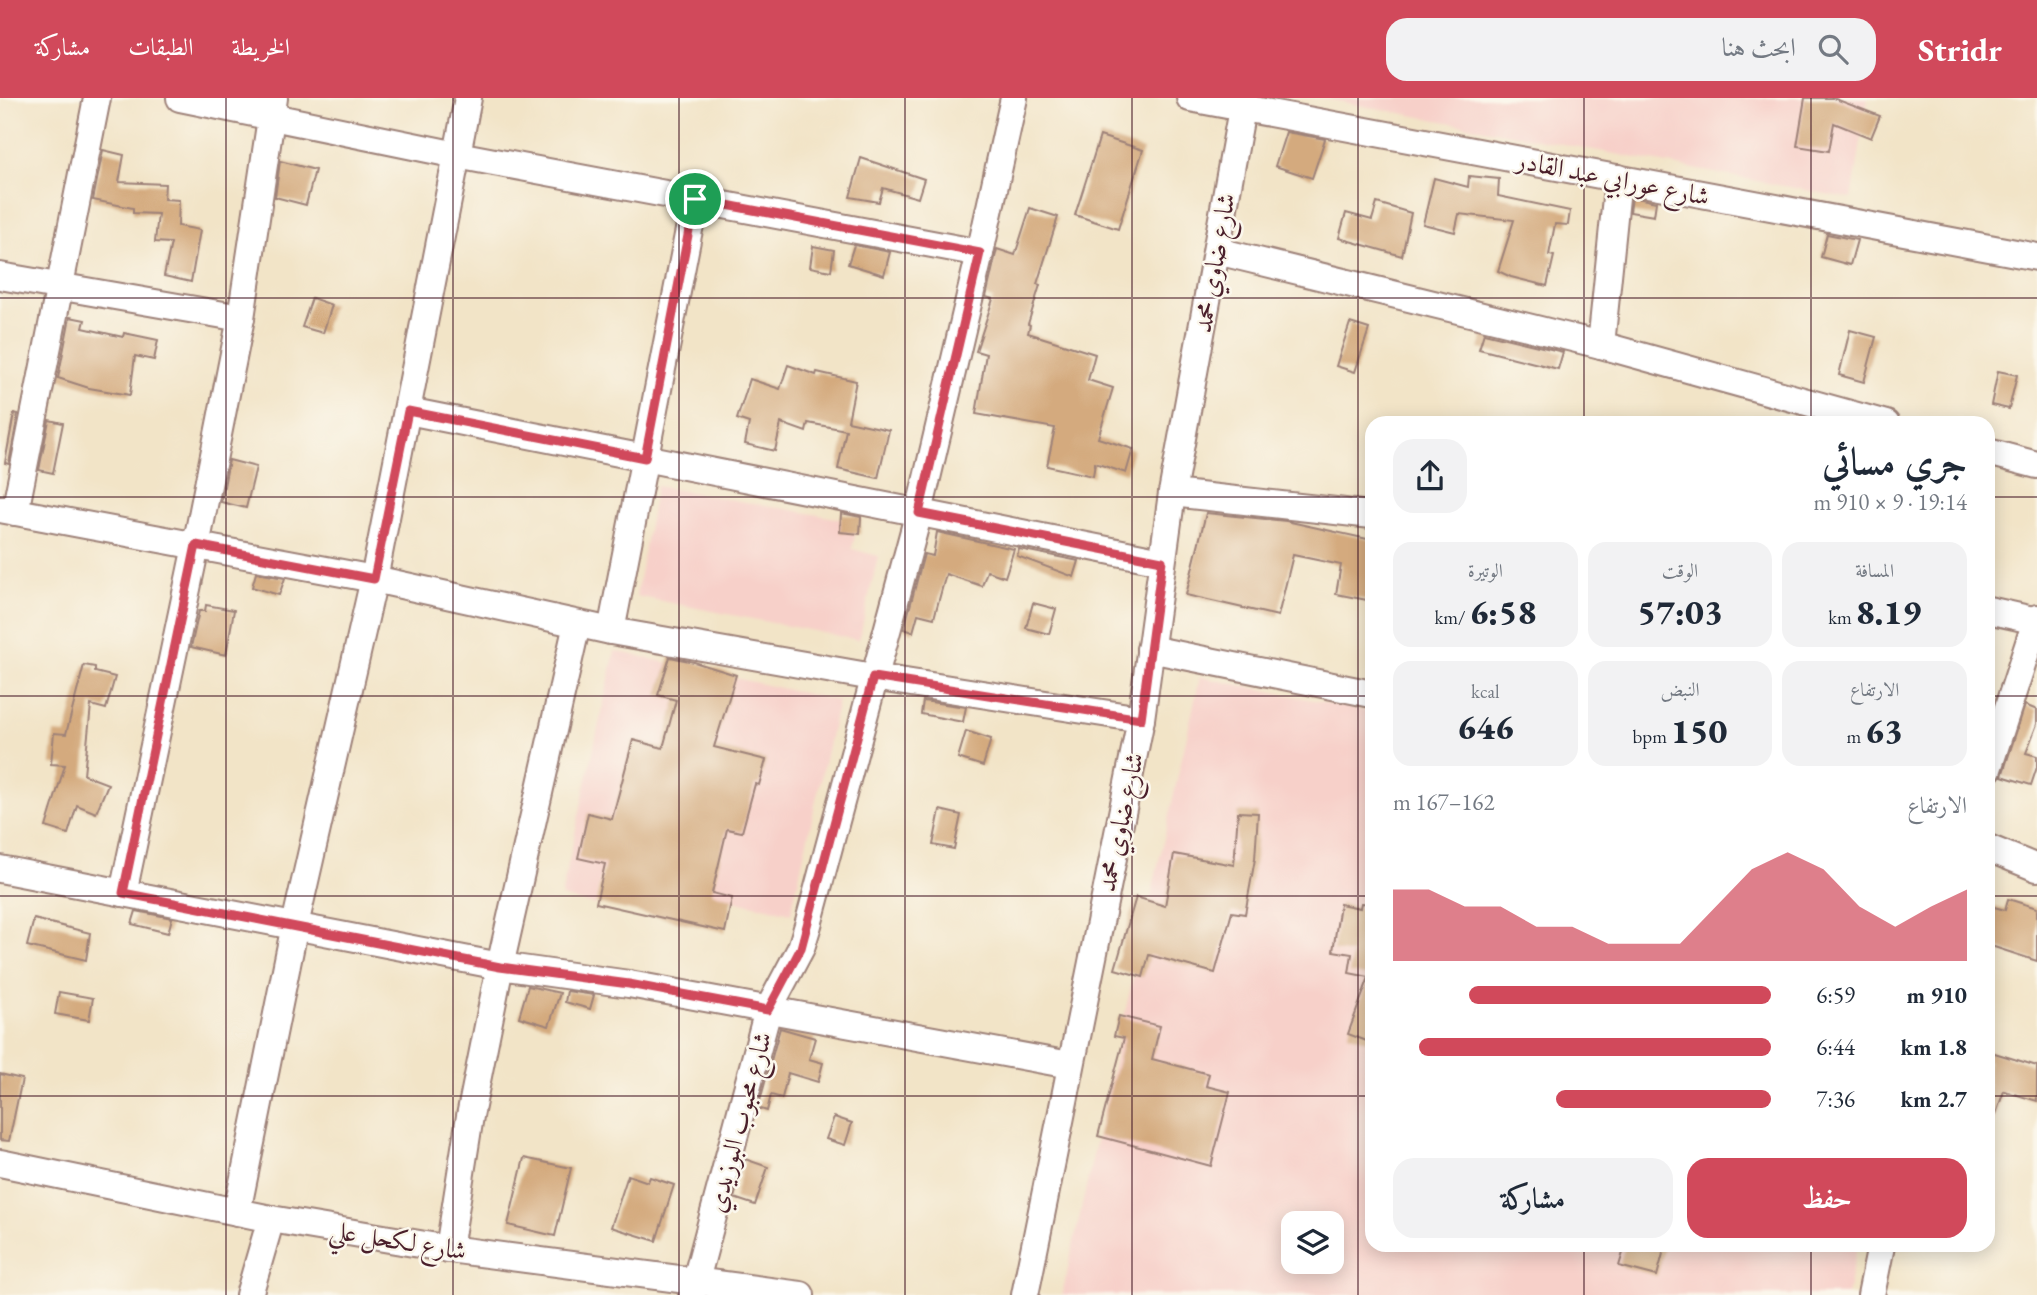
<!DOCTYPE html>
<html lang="ar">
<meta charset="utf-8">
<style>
body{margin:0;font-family:"EB Garamond",Amiri,serif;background:#f2f2f3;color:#1f2937;direction:rtl;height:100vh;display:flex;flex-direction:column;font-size:26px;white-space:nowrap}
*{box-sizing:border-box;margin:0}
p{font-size:23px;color:#747a83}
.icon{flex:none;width:38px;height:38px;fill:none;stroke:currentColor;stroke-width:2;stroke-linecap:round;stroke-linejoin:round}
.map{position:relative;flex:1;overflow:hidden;direction:ltr}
.side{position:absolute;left:1365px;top:318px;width:630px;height:836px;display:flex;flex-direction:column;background:#fff;border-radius:21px;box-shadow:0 4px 18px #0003;direction:rtl}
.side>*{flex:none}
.controls{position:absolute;left:1281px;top:1113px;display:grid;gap:14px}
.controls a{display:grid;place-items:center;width:63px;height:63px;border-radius:14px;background:#fff;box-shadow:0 4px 18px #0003;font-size:35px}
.pin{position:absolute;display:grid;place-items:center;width:60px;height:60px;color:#fff;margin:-30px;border:4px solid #fff;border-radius:50%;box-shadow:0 2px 7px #0007}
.round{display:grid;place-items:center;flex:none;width:74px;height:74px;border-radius:21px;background:#f2f2f3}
.head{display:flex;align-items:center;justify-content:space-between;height:119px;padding:0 28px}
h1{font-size:38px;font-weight:800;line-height:52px}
.metrics{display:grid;grid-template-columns:repeat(3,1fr);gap:10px;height:119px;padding:7px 28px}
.metrics div{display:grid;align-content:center;border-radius:18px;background:#f2f2f3;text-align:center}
.metrics b{font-size:35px;font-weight:800}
.metrics small{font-size:19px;font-weight:400}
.metrics p{font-size:19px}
.chart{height:196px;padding:14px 28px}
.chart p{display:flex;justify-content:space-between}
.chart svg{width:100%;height:126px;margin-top:7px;fill:#d1495b;opacity:.7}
.action{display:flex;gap:14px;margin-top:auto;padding:14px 28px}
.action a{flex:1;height:80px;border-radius:21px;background:#d1495b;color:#fff;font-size:28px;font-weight:800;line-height:80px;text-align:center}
.action a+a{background:#f2f2f3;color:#1f2937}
ul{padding:0 28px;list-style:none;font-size:23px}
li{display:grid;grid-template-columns:112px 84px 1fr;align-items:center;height:52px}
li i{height:18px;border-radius:9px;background:#d1495b}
header{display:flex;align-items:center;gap:42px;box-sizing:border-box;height:98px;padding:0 35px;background:#d1495b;color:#fff}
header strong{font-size:33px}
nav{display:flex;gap:38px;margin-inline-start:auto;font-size:24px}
.search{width:490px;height:63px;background:#f2f2f3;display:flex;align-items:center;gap:18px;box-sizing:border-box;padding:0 24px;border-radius:21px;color:#747a83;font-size:26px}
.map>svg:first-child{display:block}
.built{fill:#f7d0c9;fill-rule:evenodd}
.building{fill:#d4aa7e}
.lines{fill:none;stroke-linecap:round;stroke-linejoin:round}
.street-casing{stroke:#9e8279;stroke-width:30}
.street{stroke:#fff;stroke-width:26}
.route-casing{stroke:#fff;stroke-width:14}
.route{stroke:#d1495b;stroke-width:9}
.grid{fill:none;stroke:#4a1f2b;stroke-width:2;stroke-opacity:0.55}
.labels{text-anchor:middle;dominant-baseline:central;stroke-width:5;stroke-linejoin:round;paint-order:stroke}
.street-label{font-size:26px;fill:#4a1f2b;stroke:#fbf7ec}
</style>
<header>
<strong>Stridr</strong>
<div class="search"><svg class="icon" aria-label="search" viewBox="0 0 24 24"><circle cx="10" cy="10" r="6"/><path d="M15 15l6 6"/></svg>ابحث هنا</div>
<nav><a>الخريطة</a><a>الطبقات</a><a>مشاركة</a></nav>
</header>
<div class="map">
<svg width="2037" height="1197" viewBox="0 0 2037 1197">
<rect width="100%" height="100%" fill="#fbf7ec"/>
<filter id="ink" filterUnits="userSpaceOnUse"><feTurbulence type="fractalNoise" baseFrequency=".0143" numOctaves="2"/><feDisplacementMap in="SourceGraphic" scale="14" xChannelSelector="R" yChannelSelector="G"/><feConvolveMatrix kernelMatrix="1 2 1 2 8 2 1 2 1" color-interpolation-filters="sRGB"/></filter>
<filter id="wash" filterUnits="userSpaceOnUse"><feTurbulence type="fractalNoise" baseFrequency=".00686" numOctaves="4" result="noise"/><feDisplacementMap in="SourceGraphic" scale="28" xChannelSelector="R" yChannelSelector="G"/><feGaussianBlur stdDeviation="1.57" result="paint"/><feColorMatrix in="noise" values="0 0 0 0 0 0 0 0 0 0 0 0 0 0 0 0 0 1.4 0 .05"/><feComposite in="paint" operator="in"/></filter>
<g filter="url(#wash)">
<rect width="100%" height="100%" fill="#f2e4c7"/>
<!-- built -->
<g class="built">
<polygon points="1321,0 1868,0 1852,101"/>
<polygon points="656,388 858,424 852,451 878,458 859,542 636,498"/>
<polygon points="615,553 838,603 791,815 602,773 595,807 561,799"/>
<path d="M1200 579 1372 614V1148H1857L1847 1197H1062ZM1293 1125H1332V1164H1293Z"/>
</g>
<g id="blocks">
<!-- building -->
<g class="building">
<polygon points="1805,0 1833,0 1880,18 1871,40 1834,25 1829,53 1797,48"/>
<polygon points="1286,34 1325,41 1312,80 1275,68"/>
<polygon points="1100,38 1143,52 1118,131 1075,117"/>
<polygon points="103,52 124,57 119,84 165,86 164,101 179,102 178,128 200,132 191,184 164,178 171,145 155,144 158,116 133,115 133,110 93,102"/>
<polygon points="861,60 924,81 918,100 883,90 879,104 850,99"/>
<polygon points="280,63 315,72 306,107 275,99"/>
<polygon points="1469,78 1499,81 1498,98 1570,113 1568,127 1555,126 1549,157 1554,158 1547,188 1511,179 1498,173 1514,122 1459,116 1455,134 1423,126 1434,80 1468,89"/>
<polygon points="1632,99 1656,104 1654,118 1630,114"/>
<polygon points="1377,105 1411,115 1402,158 1339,140 1346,115 1372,122"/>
<polygon points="1030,110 1058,119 1037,186 1040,187 1028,226 1030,227 1028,235 1095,256 1088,282 1113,290 1098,340 1133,351 1126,375 1095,365 1093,378 1047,368 1055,330 976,316 986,256 976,253 993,201 986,199 997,151 1015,157"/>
<polygon points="1827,136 1857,142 1850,167 1821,159"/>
<polygon points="854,147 890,154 884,177 848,166"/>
<polygon points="813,148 834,152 831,173 810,169"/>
<polygon points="312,200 332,207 323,235 302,229"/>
<polygon points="70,219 85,222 83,230 123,239 124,235 158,242 154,262 135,258 130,297 89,290 58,280"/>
<polygon points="1350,225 1369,231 1355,274 1336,268"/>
<polygon points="1850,232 1876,239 1864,284 1839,277"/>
<polygon points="1484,235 1563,254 1558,271 1479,251"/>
<polygon points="788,267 816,277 817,274 856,283 848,323 889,332 878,380 838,371 846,332 808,325 806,334 781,325 775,353 745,346 749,325 737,321 750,281 780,291"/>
<polygon points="1998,273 2017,277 2009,311 1991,307"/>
<polygon points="14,315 18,316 9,366 5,365"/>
<polygon points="49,322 63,325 53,375 39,372"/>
<polygon points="229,362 256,369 246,410 221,404"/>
<polygon points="841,415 861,419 860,436 840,434"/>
<polygon points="1206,415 1286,423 1372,442 1372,503 1336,496 1341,467 1293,457 1278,518 1186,497"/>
<polygon points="937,434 1014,451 1005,479 987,473 982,488 946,476 934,520 918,516 913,534 904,531 924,456 933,458"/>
<polygon points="1019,451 1079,463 1074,479 1017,458"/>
<polygon points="256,475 285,480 279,497 252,489"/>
<polygon points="1033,505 1056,511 1049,536 1026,530"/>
<polygon points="206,507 234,512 226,557 191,549 199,513 205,513"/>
<polygon points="670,559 694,564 736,577 714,649 766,662 759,687 755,686 742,734 727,731 712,795 732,800 725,834 596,805 605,766 578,760 588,715 612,721 633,642 663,650 676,602 658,597"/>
<polygon points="84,567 95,569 95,574 115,579 106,611 91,607 84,677 108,686 96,715 77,707 68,736 46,729 65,667 51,666 54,635 66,636"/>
<polygon points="923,603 966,609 963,624 921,616"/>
<polygon points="2025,607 2037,612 2037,626 2026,655 2037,658 2037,669 2031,687 2002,678"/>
<polygon points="966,633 991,641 983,668 958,660"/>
<polygon points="940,712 961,717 954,751 933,747"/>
<polygon points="1238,714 1258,715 1255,761 1245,816 1232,814 1215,875 1149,857 1143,879 1115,871 1136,799 1165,808 1174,756 1234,767"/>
<polygon points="2008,801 2037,810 2037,863 1988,847 1988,825 1994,809 2005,812"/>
<polygon points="1361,805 1372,806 1372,945 1348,936 1369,879 1349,875 1352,856 1333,853 1340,806 1360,810"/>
<polygon points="136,813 172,820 168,835 132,826"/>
<polygon points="34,821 90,835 86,862 27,848"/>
<polygon points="528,888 560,895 549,928 519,919"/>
<polygon points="567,893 594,897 590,911 565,904"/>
<polygon points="59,894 93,900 89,922 55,916"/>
<polygon points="1119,918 1160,928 1152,961 1209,976 1206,988 1230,994 1211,1068 1098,1038 1124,940 1114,938"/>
<polygon points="780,930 815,940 809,961 823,965 818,984 788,975 782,1000 771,997 767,1013 758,1010"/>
<polygon points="1988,953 2037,968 2037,1003 2004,993 1991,1030 1988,1030"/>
<polygon points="0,976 22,981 9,1043 0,1042"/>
<polygon points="834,1019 852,1025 845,1047 826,1041"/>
<polygon points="524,1060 571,1070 555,1138 508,1127"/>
<polygon points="745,1061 768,1069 755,1107 734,1100"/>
<polygon points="628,1077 648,1084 650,1079 674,1087 656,1143 611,1129"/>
<polygon points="1625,1148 1665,1148 1657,1178 1619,1168"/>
</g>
</g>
</g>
<g filter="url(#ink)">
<use href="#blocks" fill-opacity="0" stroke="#9e8279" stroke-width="2"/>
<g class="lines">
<defs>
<g id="street">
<polyline points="180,0 457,57 980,155"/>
<polyline points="1190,0 2037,159"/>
<polyline points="1217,153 1601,247 1886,326"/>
<polyline points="0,178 241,220"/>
<polyline points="1601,247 1618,80"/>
<polyline points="408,313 1162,463"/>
<polyline points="1988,354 2037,367"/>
<polyline points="1172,395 1372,417"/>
<polyline points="0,411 374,481 611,533 873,579 1141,621"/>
<polyline points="15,414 97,0"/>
<polyline points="1988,512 2037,523"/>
<polyline points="611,533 695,101"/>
<polyline points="1150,551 1372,596"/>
<polyline points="1988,671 2037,520"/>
<polyline points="1988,750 2037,770"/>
<polyline points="0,771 500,868 629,886 1070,967"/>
<polyline points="123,795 196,448 241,220 274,0"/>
<polyline points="0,1065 271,1121 449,1151 801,1197"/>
<polyline points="237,1114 295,827 374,481 468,0"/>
<polyline points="449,1151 470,1018 500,868 577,526"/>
<polyline points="249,1197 271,1121"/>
<polyline points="692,1197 768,912 801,850 808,827 919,414 980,155 1014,0"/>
<polyline points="1025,1197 1141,621 1172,395 1244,0"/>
<polyline points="1871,1197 1881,1148"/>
</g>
</defs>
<!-- street casing -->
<use href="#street" class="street-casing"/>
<!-- street -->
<use href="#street" class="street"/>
</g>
</g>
<g class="lines" filter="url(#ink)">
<defs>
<polygon id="route" points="695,101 980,155 919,415 1162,463 1141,621 873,579 801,850 768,912 629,886 500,869 123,795 196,447 374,481 408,313 645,360"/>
</defs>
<!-- route casing -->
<use href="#route" class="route-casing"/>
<!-- route -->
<use href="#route" class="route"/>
</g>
<!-- grid -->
<path class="grid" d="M226 0V1197M453 0V1197M679 0V1197M905 0V1197M1132 0V1197M1358 0V1197M1584 0V326M1811 0V326M0 200H2037M0 399H1372M1988 399H2037M0 598H1372M1988 598H2037M0 798H1372M1988 798H2037M0 998H1372M1988 998H2037M1584 1148V1197M1811 1148V1197"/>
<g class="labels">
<!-- street labels -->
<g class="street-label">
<text transform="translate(1613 80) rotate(11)">شارع عورابي عبد القادر</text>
<text transform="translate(1214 165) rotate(-80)">شارع ضاوي محمد</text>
<text transform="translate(1120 724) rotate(-78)">شارع ضاوي محمد</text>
<text transform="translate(739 1024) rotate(-75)">شارع محبوب البوزيدي</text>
<text transform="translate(398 1142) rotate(9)">شارع لكحل علي</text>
</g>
</g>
</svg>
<div class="controls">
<a><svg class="icon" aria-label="layers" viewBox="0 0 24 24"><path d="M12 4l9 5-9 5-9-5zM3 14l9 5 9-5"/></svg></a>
</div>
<div class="pin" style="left:695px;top:101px;background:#1e9e55"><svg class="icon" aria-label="arrive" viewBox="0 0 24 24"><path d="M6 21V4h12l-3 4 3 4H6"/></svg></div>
<section class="side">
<div class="head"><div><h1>جري مسائي</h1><p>19:14 · 9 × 910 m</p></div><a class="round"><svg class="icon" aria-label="share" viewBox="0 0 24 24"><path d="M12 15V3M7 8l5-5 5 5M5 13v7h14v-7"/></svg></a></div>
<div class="metrics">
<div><p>المسافة</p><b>8.19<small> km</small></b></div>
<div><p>الوقت</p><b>57:03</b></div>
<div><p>الوتيرة</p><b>6:58<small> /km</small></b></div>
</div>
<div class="metrics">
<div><p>الارتفاع</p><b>63<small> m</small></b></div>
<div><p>النبض</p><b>150<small> bpm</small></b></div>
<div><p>kcal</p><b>646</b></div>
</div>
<div class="chart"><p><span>الارتفاع</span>162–167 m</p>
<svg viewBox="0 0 160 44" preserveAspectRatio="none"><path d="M0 44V19L10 19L20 25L30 25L40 32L50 32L60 38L70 38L80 38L90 25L100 12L110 6L120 12L130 25L140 32L150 25L160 19V44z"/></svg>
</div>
<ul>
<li><b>910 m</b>6:59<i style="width:80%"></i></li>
<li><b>1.8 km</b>6:44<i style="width:93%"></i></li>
<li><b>2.7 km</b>7:36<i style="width:57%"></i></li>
</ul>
<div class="action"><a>حفظ</a><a>مشاركة</a></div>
</section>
</div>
